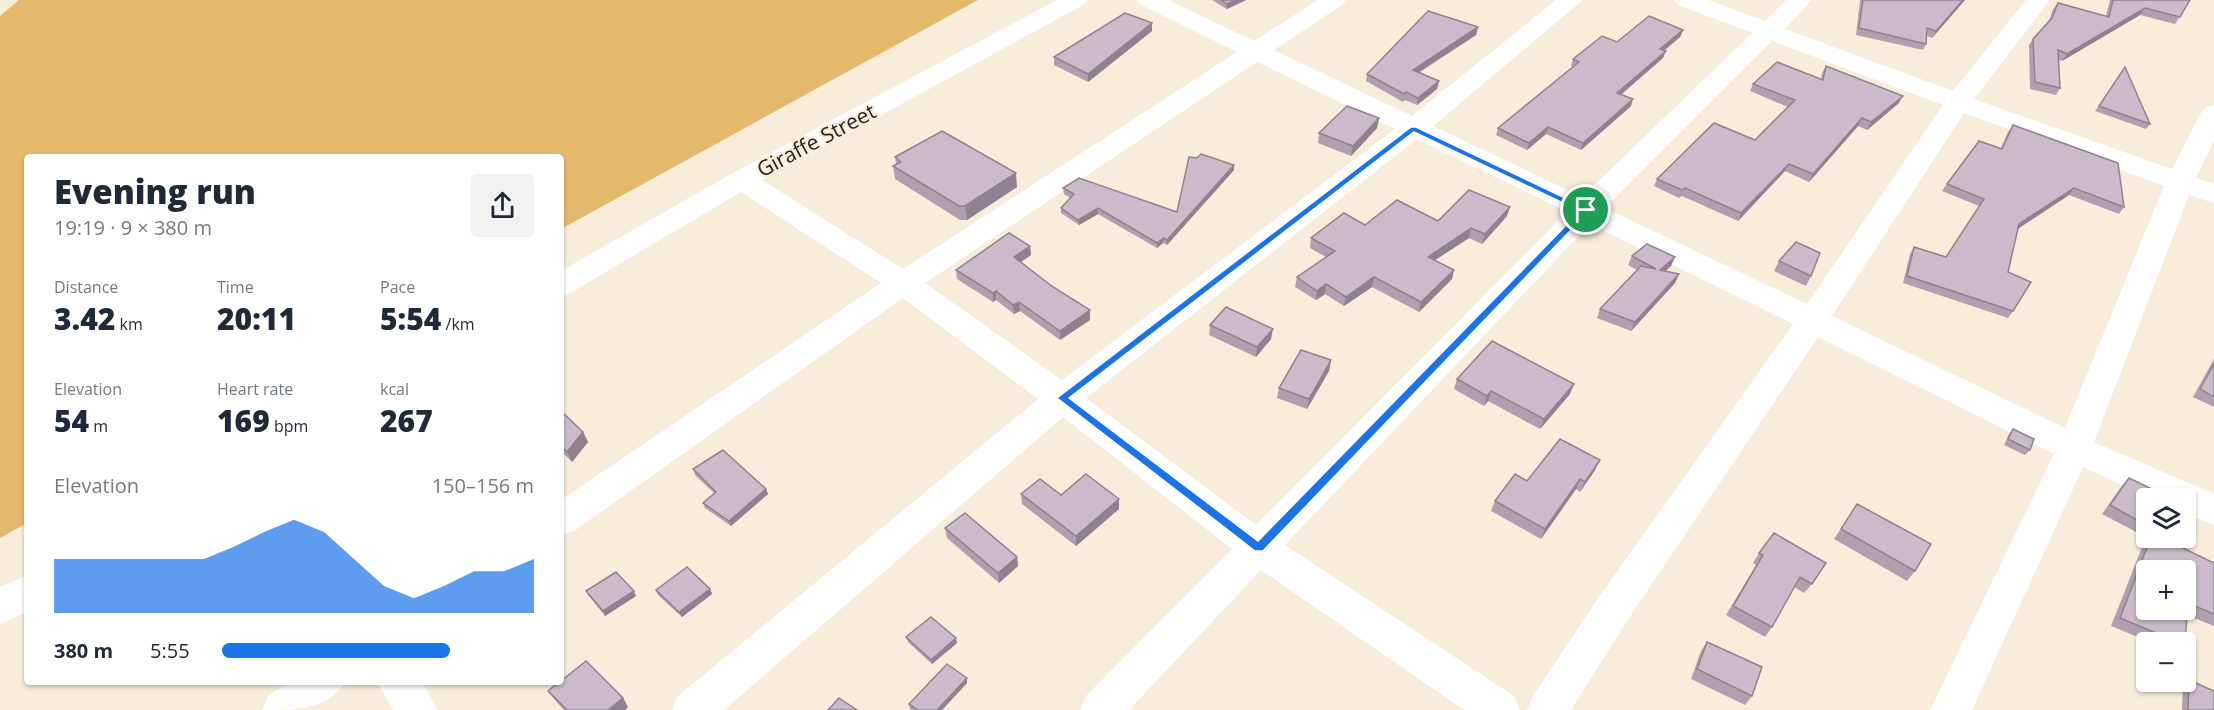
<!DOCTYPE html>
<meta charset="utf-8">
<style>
body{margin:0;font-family:"Open Sans",sans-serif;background:#f2f2f3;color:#1f2937;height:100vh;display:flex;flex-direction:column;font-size:22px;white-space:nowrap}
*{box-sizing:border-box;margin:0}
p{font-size:20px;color:#747a83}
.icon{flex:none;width:33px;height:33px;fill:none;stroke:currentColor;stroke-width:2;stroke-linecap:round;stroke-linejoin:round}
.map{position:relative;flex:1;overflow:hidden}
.details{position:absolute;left:24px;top:154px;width:540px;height:531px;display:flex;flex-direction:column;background:#fff;border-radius:6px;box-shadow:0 2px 4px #0004}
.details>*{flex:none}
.fabs{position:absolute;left:2136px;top:488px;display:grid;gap:12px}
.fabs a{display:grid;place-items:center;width:60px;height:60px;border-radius:6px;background:#fff;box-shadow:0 2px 4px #0004;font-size:30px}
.pin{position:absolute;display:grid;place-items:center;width:51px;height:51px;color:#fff;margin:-26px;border:3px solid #fff;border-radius:50%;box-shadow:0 2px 6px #0007}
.round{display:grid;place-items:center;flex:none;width:63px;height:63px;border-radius:6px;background:#f2f2f3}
.head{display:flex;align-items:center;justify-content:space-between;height:102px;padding:0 30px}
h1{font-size:33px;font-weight:800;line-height:45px}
.figures{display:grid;grid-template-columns:repeat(3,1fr);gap:9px;height:102px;padding:6px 30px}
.figures div{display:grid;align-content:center}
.figures b{font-size:30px;font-weight:800}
.figures small{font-size:16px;font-weight:400}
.figures p{font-size:16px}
.chart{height:168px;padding:12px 30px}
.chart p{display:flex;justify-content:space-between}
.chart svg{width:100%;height:108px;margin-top:6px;fill:#1a73e8;opacity:.7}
ul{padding:0 30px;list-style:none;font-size:20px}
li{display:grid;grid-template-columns:96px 72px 1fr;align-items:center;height:45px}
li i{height:15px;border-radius:8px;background:#1a73e8}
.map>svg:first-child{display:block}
.green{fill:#e4b96b}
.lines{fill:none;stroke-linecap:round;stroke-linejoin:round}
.minor{fill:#fff;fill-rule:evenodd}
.wall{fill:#aea0ae}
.shaded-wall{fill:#8d828d}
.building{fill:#cabaca;stroke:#8d828d;stroke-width:1.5;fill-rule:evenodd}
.route{fill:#1a73e8;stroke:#fff;stroke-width:1.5;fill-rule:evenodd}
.labels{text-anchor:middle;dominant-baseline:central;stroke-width:4.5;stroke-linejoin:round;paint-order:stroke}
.street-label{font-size:21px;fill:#25211a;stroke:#f8edda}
</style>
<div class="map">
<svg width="2214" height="710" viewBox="0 0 2214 710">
<rect width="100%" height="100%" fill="#f8edda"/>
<!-- green -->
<polygon class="green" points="19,0 978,0 561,229 561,158 27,158 27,523 0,538 0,16"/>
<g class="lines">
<!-- minor -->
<g class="minor">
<path d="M1057 0H1087L1083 5 762 180 903 269 1237 52 1141 5 1137 0H1168L1254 41 1318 0H1346L1342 5 1274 50 1412 116 1556 0H1583L1433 126 1582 197 1752 33 1678 5 1674 0H1708L1765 21 1786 0H1812L1785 29 1953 91 2026 0H2050L1974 99 2172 169 2201 113 2205 107 2214 105V140L2196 178 2214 184V203L2189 195 2094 442 2214 494V525L2186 514V498H2151L2083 467 1972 710H1930L2054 454 1818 337 1627 621 1571 710H1527L1533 696 1599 597 1793 324 1590 224 1285 545 1514 696 1520 710H1464L1261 570 1129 710H1080L1086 696 1232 549 1063 417 724 710H672L678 696 1038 399 903 298 574 531 561 535V500L881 283 741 192 572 292 561 296V271L731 174ZM1772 41 1943 105 1807 304 1605 208ZM1257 62 1395 129 1062 380 925 283ZM1964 113 2164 186 2065 428 1832 316ZM1417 139 1567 212 1256 525 1086 398Z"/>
<polygon points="27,575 27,612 0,624 0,587"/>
<path d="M289 682H345C328 710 295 710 262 710L268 696Z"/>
<polygon points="377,682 422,682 438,710 393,710"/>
</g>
</g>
<!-- wall -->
<g class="wall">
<polygon points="1212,0 1246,0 1227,9"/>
<polygon points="1860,0 1965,0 1932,38 1927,36 1926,44 1923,50 1856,35"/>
<polygon points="2110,0 2190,0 2175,24 2140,15 2062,61 2058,59 2060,88 2056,95 2030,89 2029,45 2033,39 2049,21 2053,9 2058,3 2106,16"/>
<polygon points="1152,23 1152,31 1088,82 1054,65 1054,57"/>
<polygon points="1478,27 1476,35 1419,72 1439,81 1437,89 1417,105 1405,100 1403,102 1366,81 1367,74"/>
<polygon points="1683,30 1680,37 1664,51 1663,58 1621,94 1631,106 1581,150 1546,134 1527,150 1496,135 1498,128 1573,67 1571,66 1573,59 1617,42"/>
<polygon points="1826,66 1899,103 1867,130 1858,126 1809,182 1785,171 1738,221 1682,196 1679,198 1654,186 1657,179 1755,140 1788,107 1750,91 1753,84 1821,79 1822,73"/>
<polygon points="2125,67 2150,124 2146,129 2095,111"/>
<polygon points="1379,118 1377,128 1351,156 1318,143 1319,133"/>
<polygon points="2013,125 2124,207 2119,214 2069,195 2018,229 2008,272 2013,311 2008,318 1903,283 1910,254 1914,247 1946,257 1979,206 1942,191 1947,184 2001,148 2008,132"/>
<polygon points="895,157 1017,187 967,220 960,220 895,179 893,166 896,164"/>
<polygon points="1234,170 1167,245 1163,243 1157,248 1098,214 1079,225 1061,213 1061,208 1071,198 1064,194 1063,188 1177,212"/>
<polygon points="1507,216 1482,244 1469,238 1435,260 1452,279 1419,312 1372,287 1344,306 1325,294 1316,300 1295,287 1297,277 1326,257 1310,248 1311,238 1365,225 1438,221"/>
<polygon points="1030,246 1031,255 1021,262 1090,320 1060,340 1020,311 1014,314 996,300 993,302 957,279 956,270"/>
<polygon points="1632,256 1671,266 1665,271 1679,274 1675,283 1631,331 1597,318 1600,309 1637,270 1628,265"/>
<polygon points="1779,261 1811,276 1806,286 1774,271"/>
<polygon points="1210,325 1271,339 1256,357 1209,335"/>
<polygon points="2214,359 2214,407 2193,397"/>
<polygon points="1331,360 1329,371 1307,409 1277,398 1279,388"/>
<polygon points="1457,379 1570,394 1540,429 1488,401 1484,406 1454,389"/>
<polygon points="561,411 583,432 588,442 572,462 561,451"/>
<polygon points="2013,429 2030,450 2025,455 2004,445 2009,434"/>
<polygon points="693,469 766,489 768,494 731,526 705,508 703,503 714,493 695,475"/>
<polygon points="1595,470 1580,492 1576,489 1541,539 1491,511 1495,501 1527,481"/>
<polygon points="2129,478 2146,525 2138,533 2102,514 2121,487"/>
<polygon points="1021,494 1119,499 1119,509 1076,546 1022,504"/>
<polygon points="1857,504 1915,571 1907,581 1834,539"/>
<polygon points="945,528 1017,557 1018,566 999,583 947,538"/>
<polygon points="2149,537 2160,537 2214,563 2214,626 2187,615 2178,642 2150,642 2111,626 2144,542"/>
<polygon points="1759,553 1812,584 1804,593 1794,587 1772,627 1765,637 1726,615 1756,565 1753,563"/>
<polygon points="710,589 712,594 682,617 658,595 656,590"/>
<polygon points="586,591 636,596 605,616 589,596"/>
<polygon points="906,637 957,643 932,664 908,642"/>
<polygon points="1707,642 1752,696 1745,705 1691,679 1701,651"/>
<polygon points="2189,680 2214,710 2182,710 2183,685"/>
<polygon points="967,683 942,710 912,710 910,709 909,704"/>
<polygon points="548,691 623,698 628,707 625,710 564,710 555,700"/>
</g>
<!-- shaded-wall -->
<g class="shaded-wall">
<polygon points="1236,0 1246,0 1227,9 1227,4"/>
<polygon points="1963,0 1965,0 1932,38 1936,31"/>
<polygon points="2145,8 2140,15 2062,61 2067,54"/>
<polygon points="1152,23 1152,31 1088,82 1088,74"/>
<polygon points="1478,27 1476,35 1412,77 1413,70"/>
<polygon points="1683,30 1680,37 1657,56 1660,49"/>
<polygon points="1666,51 1663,58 1615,100 1617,93"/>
<polygon points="1439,81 1437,89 1417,105 1418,98"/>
<polygon points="1903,96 1899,103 1867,130 1871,122"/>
<polygon points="1633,99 1631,106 1581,150 1583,143"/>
<polygon points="1379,118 1377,128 1351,156 1353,146"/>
<polygon points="1862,118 1858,126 1809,182 1813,174"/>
<polygon points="1548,127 1546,134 1527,150 1529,143"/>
<polygon points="1789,164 1785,171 1738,221 1741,213"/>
<polygon points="1234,165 1234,170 1167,245 1167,240"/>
<polygon points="1016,173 1017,187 967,220 965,206"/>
<polygon points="2074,188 2069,195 2014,231 2019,224"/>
<polygon points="1510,207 1507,216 1482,244 1485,234"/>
<polygon points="1098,208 1098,214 1079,225 1078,220"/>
<polygon points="1471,228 1469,238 1426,266 1428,257"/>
<polygon points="1164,238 1163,243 1157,248 1157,243"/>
<polygon points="1030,246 1031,255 1015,266 1014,257"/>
<polygon points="1675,257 1671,266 1656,279 1660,270"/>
<polygon points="1454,270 1452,279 1419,312 1421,302"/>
<polygon points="1679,274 1675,283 1631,331 1635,322"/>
<polygon points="1374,277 1372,287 1344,306 1346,297"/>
<polygon points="1326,284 1325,294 1316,300 1317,291"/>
<polygon points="996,291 996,300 993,302 993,293"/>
<polygon points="1019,302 1020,311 1014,314 1013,305"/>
<polygon points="1090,310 1090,320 1060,340 1060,331"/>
<polygon points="1273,329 1271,339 1256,357 1257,347"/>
<polygon points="1331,360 1329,371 1307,409 1309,399"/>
<polygon points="1574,384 1570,394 1540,429 1544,419"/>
<polygon points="1491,391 1488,401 1484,406 1487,396"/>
<polygon points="583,432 588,442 572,462 567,452"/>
<polygon points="1600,460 1595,470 1580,492 1585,482"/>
<polygon points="1580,479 1576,489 1541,539 1545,529"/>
<polygon points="766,489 768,494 731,526 729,521"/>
<polygon points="1119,499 1119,509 1076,546 1076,536"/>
<polygon points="1017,557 1018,566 999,583 998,573"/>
<polygon points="710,589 712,594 682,617 679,612"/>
<polygon points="634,591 636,596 605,616 603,611"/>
<polygon points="956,638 957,643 932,664 931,660"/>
<polygon points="967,678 967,683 942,710 937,710"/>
<polygon points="623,698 628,707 625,710 608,710"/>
</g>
<!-- building -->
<g class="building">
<polygon points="1221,0 1236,0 1227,4"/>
<polygon points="1863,0 1963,0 1936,31 1927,28 1926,44 1859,28"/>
<polygon points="2113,0 2190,0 2180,17 2145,8 2067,54 2058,50 2060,88 2035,82 2033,39 2052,18 2058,3 2109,17"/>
<polygon points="1428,11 1478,27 1413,70 1439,81 1418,98 1406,92 1404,94 1367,74"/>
<polygon points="1125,13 1152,23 1088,74 1054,57"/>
<polygon points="1649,16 1683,30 1660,49 1666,51 1617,93 1633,99 1583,143 1548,127 1529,143 1498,128 1579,62 1573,59 1602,36 1617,42"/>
<polygon points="1777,62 1823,80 1826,66 1903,96 1871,122 1862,118 1813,174 1789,164 1741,213 1685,188 1682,190 1657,179 1714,123 1755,140 1795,100 1753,84"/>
<polygon points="2125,67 2150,124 2099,106"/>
<polygon points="1347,106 1379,118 1353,146 1319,133"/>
<polygon points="2013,125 2118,163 2124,207 2074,188 2019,224 2008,272 2031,282 2013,311 1907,276 1914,247 1946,257 1984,199 1947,184 1979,141 2002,149"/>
<polygon points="942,131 1016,173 965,206 959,206 893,166 901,162 895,157"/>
<polygon points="1201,154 1234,165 1167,240 1164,238 1157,243 1098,208 1078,220 1061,208 1074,194 1063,188 1079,178 1177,212 1189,157 1197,158"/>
<polygon points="1469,190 1510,207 1485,234 1471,228 1428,257 1454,270 1421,302 1374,277 1346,297 1326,284 1317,291 1297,277 1335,251 1311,238 1344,213 1365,225 1397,200 1438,221"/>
<polygon points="1009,233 1030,246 1014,257 1053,287 1090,310 1060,331 1019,302 1013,305 996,291 993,293 956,270"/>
<polygon points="1796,242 1820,253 1811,276 1779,261"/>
<polygon points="1647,244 1675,257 1660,270 1679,274 1635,322 1600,309 1641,266 1656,269 1632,256"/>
<polygon points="1226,307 1273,329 1257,347 1210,325"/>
<polygon points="1492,341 1574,384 1544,419 1491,391 1487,396 1457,379"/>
<polygon points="1301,350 1331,360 1309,399 1279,388"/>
<polygon points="2214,364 2214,397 2200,389"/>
<polygon points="561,411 583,432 567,452 561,446"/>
<polygon points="2013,429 2034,439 2030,450 2008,439"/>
<polygon points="1560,439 1600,460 1585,482 1580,479 1545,529 1495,501 1515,474 1527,481"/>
<polygon points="723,450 766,489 729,521 703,503 716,492 693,469"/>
<polygon points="1086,474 1119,499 1076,536 1021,494 1040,479 1061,495"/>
<polygon points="2129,478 2158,492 2169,492 2165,498 2146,498 2146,525 2110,505"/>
<polygon points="1857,504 1931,544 1915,571 1841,529"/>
<polygon points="965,513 1017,557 998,573 945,528"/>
<polygon points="1774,533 1826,563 1812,584 1800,577 1772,627 1733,606 1763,555 1759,553"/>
<path d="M2151 537H2160L2214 563V614L2188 603 2185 642H2178L2120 618ZM2146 570H2186V609H2146Z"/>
<polygon points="687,567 710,589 679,612 656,590"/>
<polygon points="616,572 634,591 603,611 586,591"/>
<polygon points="931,617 956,638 931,660 906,637"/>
<polygon points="1707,642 1762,667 1752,696 1697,669"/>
<polygon points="586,661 623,698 608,710 567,710 548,691 559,682 561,682 561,681"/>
<polygon points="947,664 967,678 937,710 918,710 909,704"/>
<polygon points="2189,680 2214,691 2214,710 2188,710"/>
<polygon points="839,698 857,710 828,710"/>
</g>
<!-- route -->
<path class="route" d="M1411 127H1416L1590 210 1263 551H1255L1057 398ZM1414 132 1580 211 1258 541 1069 398Z"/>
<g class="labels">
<!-- street labels -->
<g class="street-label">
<text transform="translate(816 140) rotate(-28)">Giraffe Street</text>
</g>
</g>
</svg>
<div class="fabs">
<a><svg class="icon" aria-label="layers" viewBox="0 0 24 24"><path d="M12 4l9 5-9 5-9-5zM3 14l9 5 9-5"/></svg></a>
<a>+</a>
<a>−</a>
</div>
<div class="pin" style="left:1586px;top:210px;background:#1e9e55"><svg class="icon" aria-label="arrive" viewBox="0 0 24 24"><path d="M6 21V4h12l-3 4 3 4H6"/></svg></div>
<section class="details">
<div class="head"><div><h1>Evening run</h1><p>19:19 · 9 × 380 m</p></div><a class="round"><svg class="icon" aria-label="share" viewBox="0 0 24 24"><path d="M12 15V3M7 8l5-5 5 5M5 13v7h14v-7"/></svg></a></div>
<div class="figures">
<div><p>Distance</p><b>3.42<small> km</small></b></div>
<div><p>Time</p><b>20:11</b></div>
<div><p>Pace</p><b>5:54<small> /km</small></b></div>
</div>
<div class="figures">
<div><p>Elevation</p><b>54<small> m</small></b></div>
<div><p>Heart rate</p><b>169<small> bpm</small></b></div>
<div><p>kcal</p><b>267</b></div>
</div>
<div class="chart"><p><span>Elevation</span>150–156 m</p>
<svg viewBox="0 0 160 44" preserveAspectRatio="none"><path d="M0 44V22L10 22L20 22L30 22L40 22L50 22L60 17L70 11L80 6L90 11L100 22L110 33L120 38L130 33L140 27L150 27L160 22V44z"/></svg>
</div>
<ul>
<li><b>380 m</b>5:55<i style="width:73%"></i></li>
</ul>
</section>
</div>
